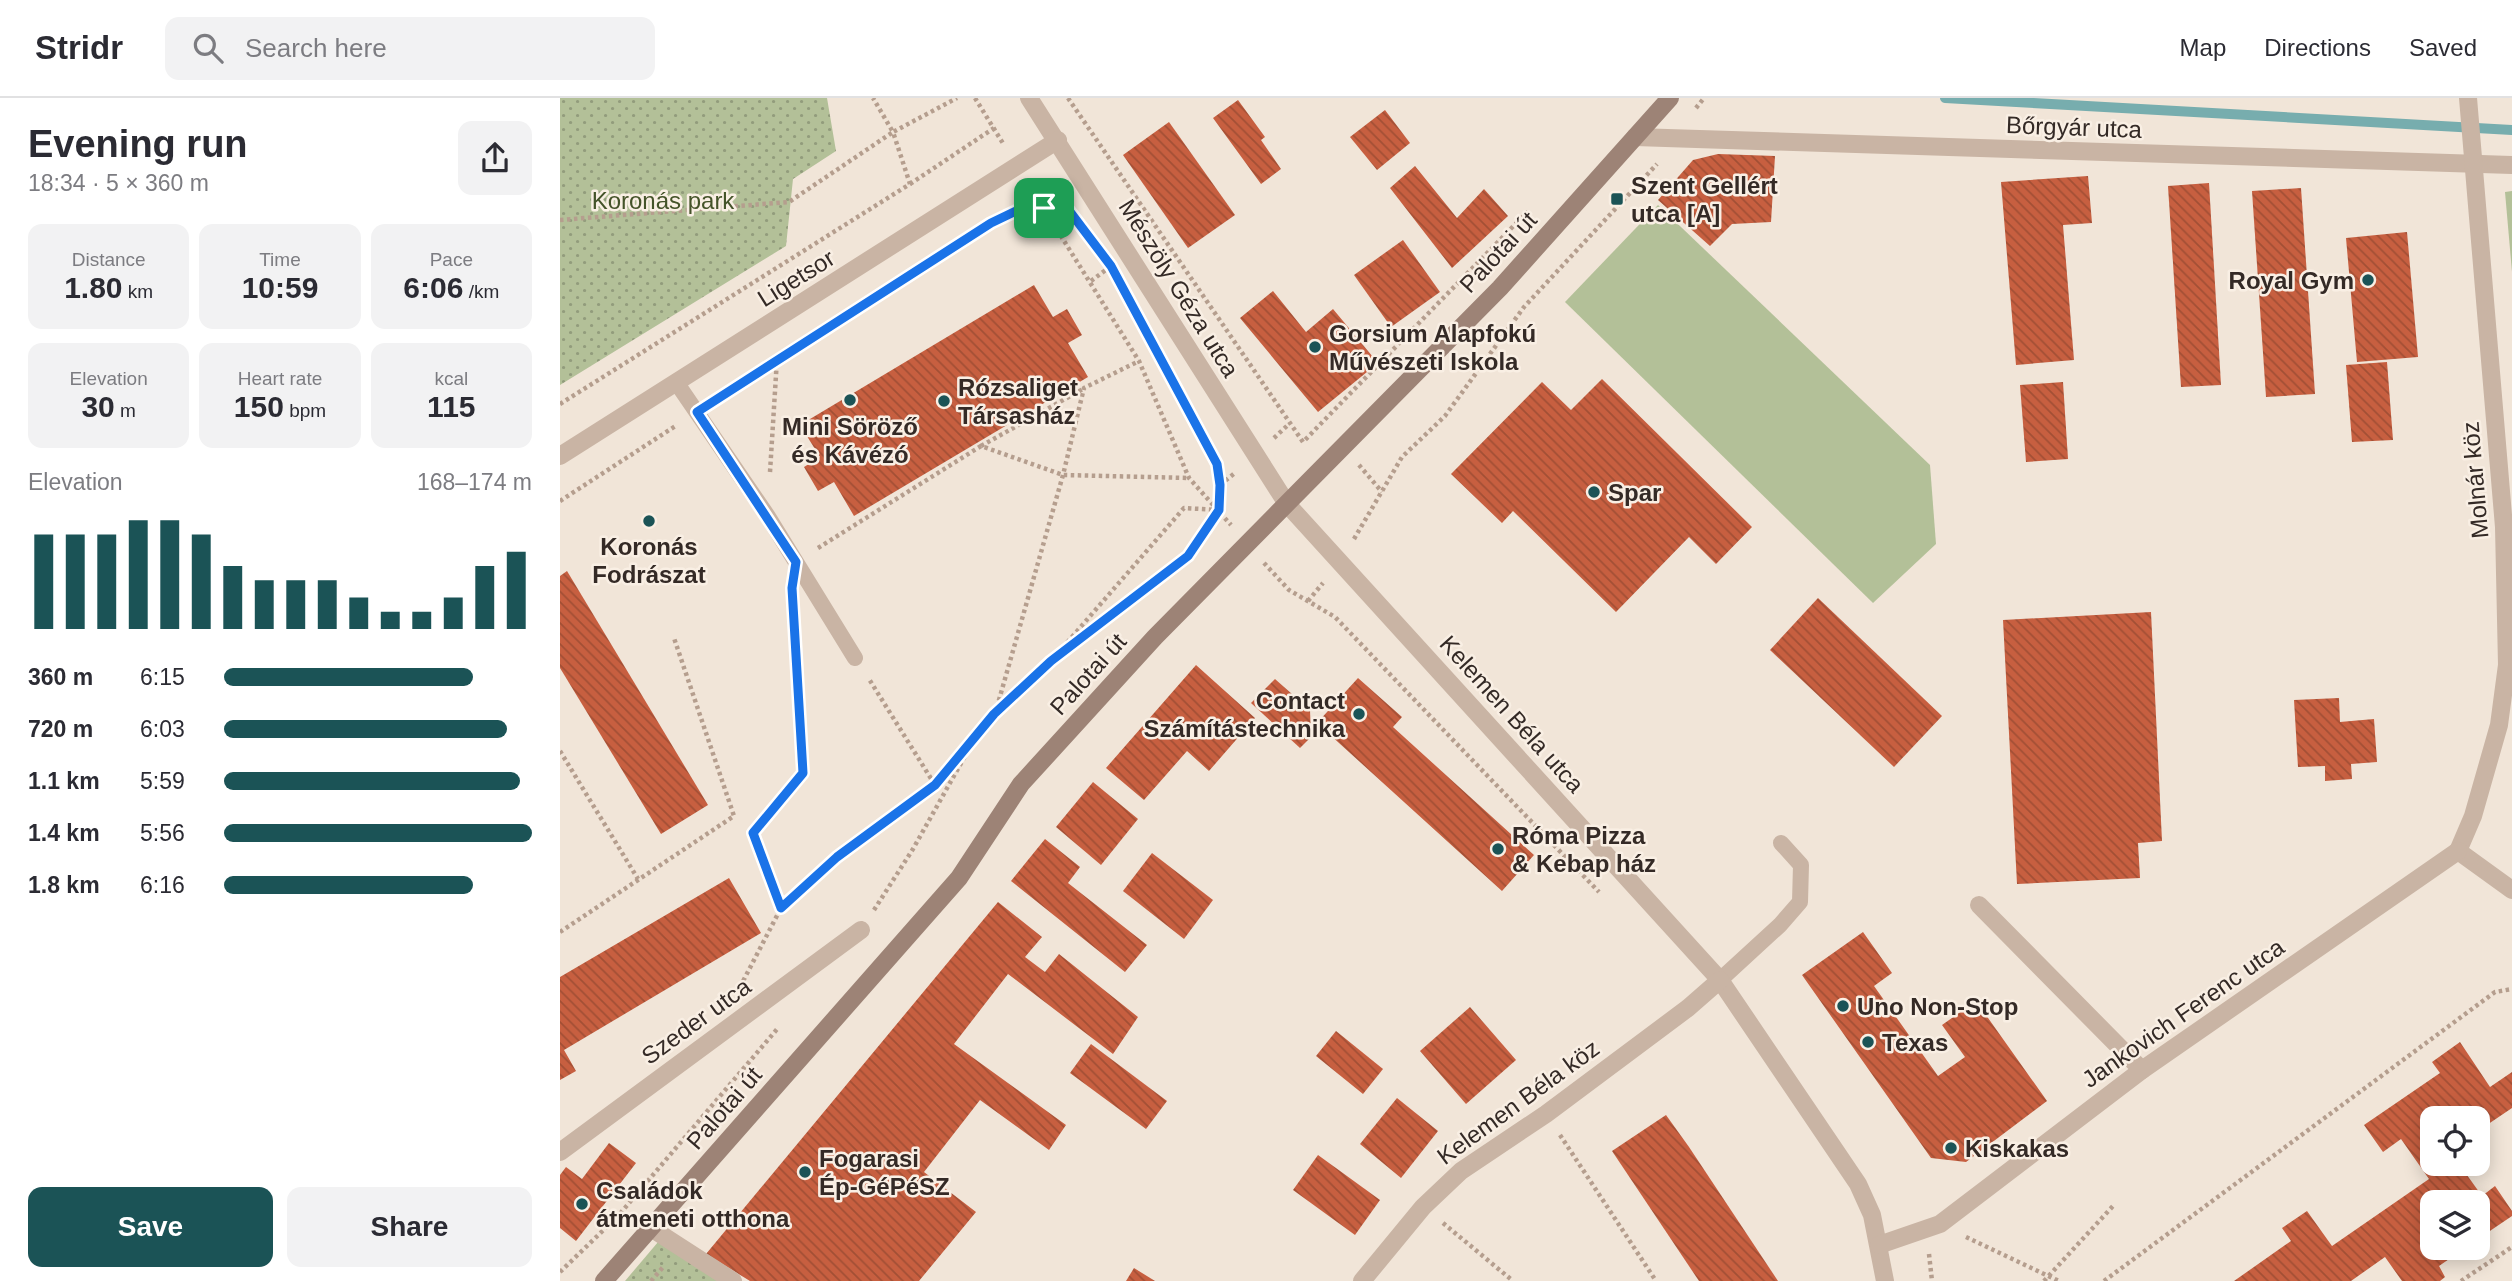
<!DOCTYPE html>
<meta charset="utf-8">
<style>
body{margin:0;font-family:Helvetica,sans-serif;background:#f2f2f3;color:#2b2b33;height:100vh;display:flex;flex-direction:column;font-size:26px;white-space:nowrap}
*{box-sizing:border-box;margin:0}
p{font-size:23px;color:#7c7c81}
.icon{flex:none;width:38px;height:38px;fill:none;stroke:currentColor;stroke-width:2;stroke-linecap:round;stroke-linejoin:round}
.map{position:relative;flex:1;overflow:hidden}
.drawer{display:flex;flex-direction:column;background:#fff;width:560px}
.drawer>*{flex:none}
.fabs{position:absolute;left:1860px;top:1008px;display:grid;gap:14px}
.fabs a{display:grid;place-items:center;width:70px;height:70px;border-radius:14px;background:#fff;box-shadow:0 4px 18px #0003;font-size:35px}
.pin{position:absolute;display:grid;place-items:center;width:60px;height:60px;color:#fff;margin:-30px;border-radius:14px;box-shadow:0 4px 10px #0006}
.round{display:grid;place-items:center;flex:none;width:74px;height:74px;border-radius:14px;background:#f2f2f3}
.summary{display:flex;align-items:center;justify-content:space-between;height:119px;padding:0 28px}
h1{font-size:38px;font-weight:700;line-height:52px}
.stats{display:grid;grid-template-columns:repeat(3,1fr);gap:10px;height:119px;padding:7px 28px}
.stats div{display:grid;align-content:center;border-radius:14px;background:#f2f2f3;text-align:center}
.stats b{font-size:30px;font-weight:700}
.stats small{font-size:19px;font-weight:400}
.stats p{font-size:19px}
.chart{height:196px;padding:14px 28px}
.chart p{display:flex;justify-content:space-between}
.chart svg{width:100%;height:126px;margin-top:7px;stroke:#1b5356;stroke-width:6}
.primary-button{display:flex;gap:14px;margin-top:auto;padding:14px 28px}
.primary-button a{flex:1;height:80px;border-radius:14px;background:#1b5356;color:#fff;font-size:28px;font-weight:700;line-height:80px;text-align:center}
.primary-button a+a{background:#f2f2f3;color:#2b2b33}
ul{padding:0 28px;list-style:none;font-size:23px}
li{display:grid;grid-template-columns:112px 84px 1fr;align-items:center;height:52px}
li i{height:18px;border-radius:9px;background:#1b5356}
header{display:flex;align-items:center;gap:42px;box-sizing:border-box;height:98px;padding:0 35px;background:#fff;border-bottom:2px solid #e1e1e2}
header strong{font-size:33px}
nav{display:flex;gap:38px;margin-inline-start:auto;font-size:24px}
.search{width:490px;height:63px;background:#f2f2f3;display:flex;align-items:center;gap:18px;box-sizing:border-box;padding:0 24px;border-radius:14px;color:#7c7c81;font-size:26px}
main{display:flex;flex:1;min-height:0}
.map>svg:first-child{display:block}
.grass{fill:#b3c098}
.park{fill:url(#park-dots)}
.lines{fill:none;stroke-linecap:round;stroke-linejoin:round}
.stream{stroke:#77adae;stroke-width:10}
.building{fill:url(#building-back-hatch)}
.path{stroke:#b59e8e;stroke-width:4.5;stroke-dasharray:3.5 3.5;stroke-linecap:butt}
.lane{stroke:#c9b4a4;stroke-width:16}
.street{stroke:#c9b4a4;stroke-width:18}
.secondary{stroke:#9d8376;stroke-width:18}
.route-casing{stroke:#fff;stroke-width:14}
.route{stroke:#1a73e8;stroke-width:9}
.poi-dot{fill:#1b5356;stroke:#f9efe4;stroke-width:2.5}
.labels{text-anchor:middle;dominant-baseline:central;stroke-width:5;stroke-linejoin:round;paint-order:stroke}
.street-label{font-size:24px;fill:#342a26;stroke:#f9efe4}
.poi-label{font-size:24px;font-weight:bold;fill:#342a26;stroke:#f9efe4;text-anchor:start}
.park-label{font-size:24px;fill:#445329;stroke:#f9efe4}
</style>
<header>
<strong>Stridr</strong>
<div class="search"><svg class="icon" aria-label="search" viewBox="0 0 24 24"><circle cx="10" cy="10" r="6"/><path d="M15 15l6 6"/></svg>Search here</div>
<nav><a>Map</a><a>Directions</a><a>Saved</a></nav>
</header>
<main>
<section class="drawer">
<div class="summary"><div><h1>Evening run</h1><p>18:34 · 5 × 360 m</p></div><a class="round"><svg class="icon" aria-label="share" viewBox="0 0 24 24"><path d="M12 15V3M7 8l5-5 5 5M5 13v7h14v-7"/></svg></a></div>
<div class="stats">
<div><p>Distance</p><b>1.80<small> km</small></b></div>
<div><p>Time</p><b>10:59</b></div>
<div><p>Pace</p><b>6:06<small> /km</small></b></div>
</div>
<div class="stats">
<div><p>Elevation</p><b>30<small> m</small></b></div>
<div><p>Heart rate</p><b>150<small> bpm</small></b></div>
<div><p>kcal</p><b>115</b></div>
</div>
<div class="chart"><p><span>Elevation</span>168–174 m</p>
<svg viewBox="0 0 160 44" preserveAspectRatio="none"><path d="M5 44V11M15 44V11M25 44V11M35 44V6M45 44V6M55 44V11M65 44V22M75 44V27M85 44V27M95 44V27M105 44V33M115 44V38M125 44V38M135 44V33M145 44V22M155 44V17"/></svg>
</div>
<ul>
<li><b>360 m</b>6:15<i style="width:81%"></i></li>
<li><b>720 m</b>6:03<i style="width:92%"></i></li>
<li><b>1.1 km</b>5:59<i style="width:96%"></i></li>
<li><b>1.4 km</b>5:56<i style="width:100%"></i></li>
<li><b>1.8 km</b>6:16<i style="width:81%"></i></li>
</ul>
<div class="primary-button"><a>Save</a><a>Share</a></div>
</section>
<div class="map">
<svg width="1952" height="1183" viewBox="0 0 1952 1183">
<defs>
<pattern id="park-dots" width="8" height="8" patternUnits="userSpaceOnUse" patternTransform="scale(1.75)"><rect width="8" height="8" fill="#b3c098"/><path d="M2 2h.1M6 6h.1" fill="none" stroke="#929c7c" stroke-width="1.8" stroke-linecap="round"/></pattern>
<pattern id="building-back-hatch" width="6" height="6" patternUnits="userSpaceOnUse" patternTransform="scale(1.75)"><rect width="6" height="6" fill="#c75f40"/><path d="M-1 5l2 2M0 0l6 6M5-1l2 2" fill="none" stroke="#a24f35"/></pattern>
</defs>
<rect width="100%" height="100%" fill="#f1e5d8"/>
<!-- grass -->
<g class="grass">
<polygon points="1952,93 1952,174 1945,94"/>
<polygon points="1098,107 1370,367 1376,446 1313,505 1005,204"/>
</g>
<!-- park -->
<g class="park">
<polygon points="0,0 267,0 276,53 233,81 226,148 0,287"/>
<polygon points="104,1137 167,1183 65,1183"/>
</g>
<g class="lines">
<!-- stream -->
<polyline class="stream" points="1385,0 1952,32"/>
</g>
<!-- building -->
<g class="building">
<polygon points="678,2 705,39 701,42 721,71 701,86 653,20"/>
<polygon points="825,12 850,45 817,72 790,39"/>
<polygon points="609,24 675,117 628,150 563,57"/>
<polygon points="1158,56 1215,58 1211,124 1172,126 1150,148 1098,102 1133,62"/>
<polygon points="855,68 897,120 924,91 948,118 892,170 830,90"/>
<polygon points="1528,78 1532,125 1503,127 1514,262 1456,267 1441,84"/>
<polygon points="1649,85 1661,287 1621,289 1608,88"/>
<polygon points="1741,90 1755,296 1706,299 1692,93"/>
<polygon points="1847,134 1858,259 1797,264 1786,140"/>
<polygon points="843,142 880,194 831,229 794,177"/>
<polygon points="474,187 493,219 507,211 522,237 508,245 528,279 294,418 274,384 258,393 244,369 260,359 240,327"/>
<polygon points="713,193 746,234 773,211 818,265 758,314 680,220"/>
<polygon points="1827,264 1833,342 1792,344 1786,267"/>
<polygon points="1042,281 1192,429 1156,466 1129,439 1056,514 953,413 942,425 891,376 982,284 1011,312"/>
<polygon points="1503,284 1508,361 1466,364 1460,287"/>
<polygon points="7,473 148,707 101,736 0,570 0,478"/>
<polygon points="1258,500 1382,618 1334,669 1210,552"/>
<polygon points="1591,514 1602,743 1578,745 1580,780 1457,786 1443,522"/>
<polygon points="636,567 695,620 649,673 627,653 584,702 546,670"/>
<polygon points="798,580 842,619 833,629 974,757 942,793 757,625"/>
<polygon points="715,581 750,612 751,639 740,650 691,605"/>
<polygon points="1779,600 1780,624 1814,621 1817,664 1791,666 1792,681 1765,683 1765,668 1738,669 1734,602"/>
<polygon points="533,684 578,721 541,767 496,729"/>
<polygon points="485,741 520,769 508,785 587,847 565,874 451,783"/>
<polygon points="592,755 653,802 624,841 563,793"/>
<polygon points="169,780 201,835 4,952 16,973 0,982 0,879"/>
<polygon points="438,804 482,839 465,859 485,874 499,856 578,919 553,956 448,876 394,946 506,1027 489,1052 420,1002 364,1074 416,1114 359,1183 190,1183 146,1156"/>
<polygon points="1303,834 1332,875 1314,888 1378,978 1405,959 1382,927 1416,903 1487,1003 1406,1064 1371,1060 1242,877"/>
<polygon points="910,909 956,962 906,1006 860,953"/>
<polygon points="776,933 823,971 803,996 756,958"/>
<polygon points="1900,944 1930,989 1952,974 1952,1010 1918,1033 1918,1020 1872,1020 1872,1066 1899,1066 1922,1098 1935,1088 1952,1113 1952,1118 1918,1141 1918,1104 1872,1104 1872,1150 1905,1150 1879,1168 1885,1179 1880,1183 1842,1183 1825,1159 1791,1183 1674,1183 1731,1143 1722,1130 1747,1113 1772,1148 1869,1081 1841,1041 1823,1054 1804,1027 1880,975 1872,964"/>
<polygon points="531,946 607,1003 586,1031 510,975"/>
<polygon points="837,1000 878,1033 841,1080 800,1046"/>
<polygon points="1106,1017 1129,1049 1218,1183 1139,1183 1052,1053"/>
<polygon points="49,1045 76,1065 16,1143 0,1130 0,1077 6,1069 22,1081"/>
<polygon points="758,1057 820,1102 795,1137 733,1092"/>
<polygon points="574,1170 595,1183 566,1183"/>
</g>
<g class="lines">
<!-- path -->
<g class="path">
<polyline points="415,0 444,47"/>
<polyline points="508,0 743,344 969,112"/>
<polyline points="1136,10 1144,0"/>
<polyline points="350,86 434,30"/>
<polyline points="471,90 579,263 629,380 671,427"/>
<polyline points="0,122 229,104 333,34 313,0"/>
<polyline points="531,183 547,171"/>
<polyline points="156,301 431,125 458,112 484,109 497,96"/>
<polyline points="0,306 350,86 333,34 397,0"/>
<polyline points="714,340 729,326"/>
<polyline points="421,348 523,291"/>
<polyline points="799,367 822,394"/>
<polyline points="210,374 217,261"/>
<polyline points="660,387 676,374"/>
<polyline points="0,403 117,327"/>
<polyline points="794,441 842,359 885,318 964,209 1097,66"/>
<polyline points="258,450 421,348 503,377 629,380"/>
<polyline points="704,465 729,492 775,519 1039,794"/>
<polyline points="748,503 763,485"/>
<polyline points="498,555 624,410 658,412"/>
<polyline points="435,616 503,377 524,290 579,263"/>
<polyline points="0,653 78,781"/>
<path d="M375 687C412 644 447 601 491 563 534 527 642 463 659 411 671 371 627 310 608 275"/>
<polyline points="221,810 193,735 243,675 233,513"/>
<polyline points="314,812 353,751 409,651"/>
<polyline points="0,834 174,718 114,540"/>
<polyline points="180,889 221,810 277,759 375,687 309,581"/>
<polyline points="1000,1037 1096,1183"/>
<polyline points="883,1125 953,1183"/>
<polyline points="1406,1139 1499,1183"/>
<polyline points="1369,1156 1372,1183"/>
<polyline points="0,1174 58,1118 218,930"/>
<polyline points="91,1183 104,1168"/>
<polyline points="1484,1183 1553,1108"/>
<polyline points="1544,1183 1935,894 1952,891"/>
<polyline points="1901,1183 1952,1149"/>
</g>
<!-- lane -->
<g class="lane">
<polyline points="116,284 207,417 295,560"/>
<polyline points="1160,882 1220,827 1240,804 1241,767 1221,745"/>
</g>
<!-- street -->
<g class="street">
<polyline points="469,0 727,406 1160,882 1298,1086 1312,1117 1325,1183"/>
<polyline points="1075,39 1952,67"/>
<polyline points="0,358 498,42"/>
<polyline points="1898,753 1913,718 1939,627 1947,567 1944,429 1908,0"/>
<polyline points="1898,753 1952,792"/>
<polyline points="1419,807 1582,972"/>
<polyline points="0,1054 301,832"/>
<polyline points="91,1130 173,1183"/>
<polyline points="1319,1147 1380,1126 1582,972 1898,753"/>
<polyline points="802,1183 863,1109 901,1073 986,1016 1128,910 1160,882"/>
</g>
<!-- secondary -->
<polyline class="secondary" points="44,1183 399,780 461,686 595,539 940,190 1110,0"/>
</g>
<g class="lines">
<defs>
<polygon id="route" points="495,94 551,168 657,366 660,387 659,412 628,458 491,563 434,616 375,687 277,759 221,810 193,735 243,675 232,490 236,464 137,314 431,125 458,112 484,110"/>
</defs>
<!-- route casing -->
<use href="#route" class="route-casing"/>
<!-- route -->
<use href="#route" class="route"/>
</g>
<!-- markers -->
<g class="poi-dot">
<rect x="1050" y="94" width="14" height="14" rx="3.5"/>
<circle cx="1808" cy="182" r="7"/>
<circle cx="755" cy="249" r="7"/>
<circle cx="290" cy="302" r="7"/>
<circle cx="384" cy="303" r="7"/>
<circle cx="1034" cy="394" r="7"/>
<circle cx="89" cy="423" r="7"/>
<circle cx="799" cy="616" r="7"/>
<circle cx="938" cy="751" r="7"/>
<circle cx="1283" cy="908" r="7"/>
<circle cx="1308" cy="944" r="7"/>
<circle cx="1391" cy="1050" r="7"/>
<circle cx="245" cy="1074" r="7"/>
<circle cx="22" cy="1106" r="7"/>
</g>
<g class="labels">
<!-- street labels -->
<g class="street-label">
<text transform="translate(1514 29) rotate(2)">Bőrgyár utca</text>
<text transform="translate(938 154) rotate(-47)">Palotai út</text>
<text transform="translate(236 180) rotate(-32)">Ligetsor</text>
<text transform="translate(619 190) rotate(58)">Mészöly Géza utca</text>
<text transform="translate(1915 382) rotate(-95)">Molnár köz</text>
<text transform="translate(528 576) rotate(-48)">Palotai út</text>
<text transform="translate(952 616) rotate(48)">Kelemen Béla utca</text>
<text transform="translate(1623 915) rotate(-35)">Jankovich Ferenc utca</text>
<text transform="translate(136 923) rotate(-36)">Szeder utca</text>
<text transform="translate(958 1004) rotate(-36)">Kelemen Béla köz</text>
<text transform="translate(164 1010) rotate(-49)">Palotai út</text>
</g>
<!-- poi labels -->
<g class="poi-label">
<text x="1071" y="87">Szent Gellért<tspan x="1071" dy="28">utca [A]</tspan></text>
<text x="1794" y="182" text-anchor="end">Royal Gym</text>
<text x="769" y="235">Gorsium Alapfokú<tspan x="769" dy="28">Művészeti Iskola</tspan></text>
<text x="398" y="289">Rózsaliget<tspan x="398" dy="28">Társasház</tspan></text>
<text x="290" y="328" text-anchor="middle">Mini Söröző<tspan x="290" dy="28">és Kávézó</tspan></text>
<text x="1048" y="394">Spar</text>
<text x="89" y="448" text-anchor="middle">Koronás<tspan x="89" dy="28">Fodrászat</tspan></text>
<text x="785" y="602" text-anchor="end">Contact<tspan x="785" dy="28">Számítástechnika</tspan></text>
<text x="952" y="737">Róma Pizza<tspan x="952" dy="28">&amp; Kebap ház</tspan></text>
<text x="1297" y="908">Uno Non-Stop</text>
<text x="1322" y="944">Texas</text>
<text x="1405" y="1050">Kiskakas</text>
<text x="259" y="1060">Fogarasi<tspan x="259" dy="28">Ép-GéPéSZ</tspan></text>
<text x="36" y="1092">Családok<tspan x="36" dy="28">átmeneti otthona</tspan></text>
</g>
<!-- park labels -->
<g class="park-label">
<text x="103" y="102">Koronás park</text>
</g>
</g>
</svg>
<div class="fabs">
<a><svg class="icon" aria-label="locate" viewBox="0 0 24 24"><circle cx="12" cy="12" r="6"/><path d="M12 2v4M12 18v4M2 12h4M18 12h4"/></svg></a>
<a><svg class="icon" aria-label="layers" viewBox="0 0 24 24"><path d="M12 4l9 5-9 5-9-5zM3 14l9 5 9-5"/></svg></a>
</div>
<div class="pin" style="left:484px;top:110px;background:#1e9e55"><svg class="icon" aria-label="arrive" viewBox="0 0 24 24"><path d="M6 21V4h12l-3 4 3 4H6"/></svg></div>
</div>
</main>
